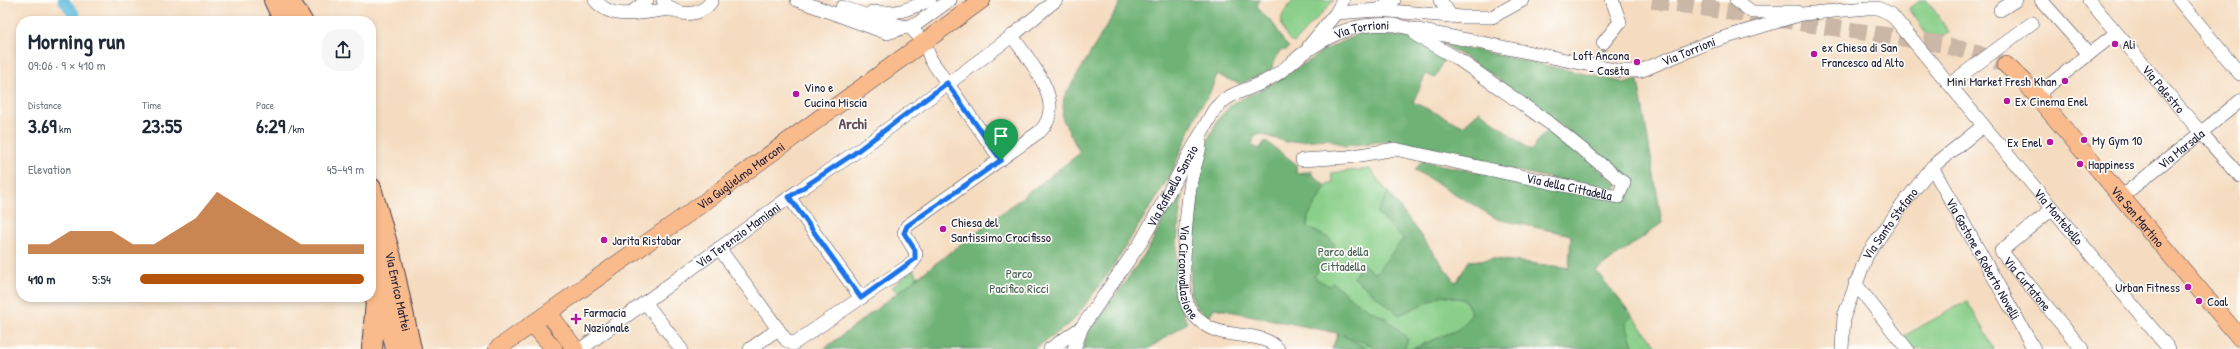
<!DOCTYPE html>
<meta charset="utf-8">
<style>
body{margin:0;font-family:"Patrick Hand",sans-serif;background:#f6f6f7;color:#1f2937;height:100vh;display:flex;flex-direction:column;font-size:15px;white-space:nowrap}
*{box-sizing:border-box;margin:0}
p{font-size:13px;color:#747a83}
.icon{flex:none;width:22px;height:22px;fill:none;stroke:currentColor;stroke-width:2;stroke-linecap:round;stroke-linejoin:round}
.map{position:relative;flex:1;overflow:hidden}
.side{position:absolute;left:16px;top:16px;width:360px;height:286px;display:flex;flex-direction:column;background:#fff;border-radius:16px;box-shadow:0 2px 6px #0003}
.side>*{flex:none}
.pin{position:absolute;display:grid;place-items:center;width:34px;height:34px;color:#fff;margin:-41px -17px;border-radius:50% 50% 50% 0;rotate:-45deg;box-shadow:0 0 4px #0007}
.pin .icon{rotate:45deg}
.round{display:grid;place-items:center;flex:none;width:42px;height:42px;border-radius:16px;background:#f6f6f7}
.headline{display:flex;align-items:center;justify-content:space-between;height:68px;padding:0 12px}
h1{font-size:22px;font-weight:800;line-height:30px}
.figures{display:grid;grid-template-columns:repeat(3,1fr);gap:6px;height:68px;padding:4px 12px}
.figures div{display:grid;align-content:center}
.figures b{font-size:20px;font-weight:800}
.figures small{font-size:11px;font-weight:400}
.figures p{font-size:11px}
.chart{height:112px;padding:8px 12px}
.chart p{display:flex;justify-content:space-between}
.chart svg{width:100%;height:72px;margin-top:4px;fill:#b45309;opacity:.7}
ul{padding:0 12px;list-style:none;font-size:13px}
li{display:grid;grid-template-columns:64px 48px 1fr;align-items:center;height:30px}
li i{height:10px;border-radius:5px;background:#b45309}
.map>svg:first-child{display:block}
.green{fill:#89cf89;stroke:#567862}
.forest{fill:#6eb275;stroke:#486a58}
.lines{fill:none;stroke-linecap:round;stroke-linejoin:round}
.canal{stroke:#5dbbdc;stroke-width:11}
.major-tunnel{stroke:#cbb7a5;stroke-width:17;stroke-dasharray:17 8;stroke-linecap:butt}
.minor-casing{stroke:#423e4f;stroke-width:14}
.major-casing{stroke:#423e4f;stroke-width:18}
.highway-casing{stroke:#423e4f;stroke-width:22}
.minor{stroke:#fff;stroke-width:13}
.major{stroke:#fabb8c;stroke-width:17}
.highway{stroke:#fabb8c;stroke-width:20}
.route-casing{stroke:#fff;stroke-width:8}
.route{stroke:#1a73e8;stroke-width:5}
.poi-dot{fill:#b5179e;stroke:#fdfcf7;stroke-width:1.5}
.labels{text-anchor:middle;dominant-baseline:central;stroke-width:3.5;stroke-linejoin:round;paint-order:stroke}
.street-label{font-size:13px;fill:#22223b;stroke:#fdfcf7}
.poi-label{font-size:13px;fill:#22223b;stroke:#fdfcf7;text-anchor:start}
.park-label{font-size:13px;fill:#465f56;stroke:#fdfcf7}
.quarter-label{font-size:15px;font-weight:bold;fill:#624d59;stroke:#fdfcf7}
</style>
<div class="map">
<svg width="2240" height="349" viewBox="0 0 2240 349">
<rect width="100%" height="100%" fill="#fdfcf7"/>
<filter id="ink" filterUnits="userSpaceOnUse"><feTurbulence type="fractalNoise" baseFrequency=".025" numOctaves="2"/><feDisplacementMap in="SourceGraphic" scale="8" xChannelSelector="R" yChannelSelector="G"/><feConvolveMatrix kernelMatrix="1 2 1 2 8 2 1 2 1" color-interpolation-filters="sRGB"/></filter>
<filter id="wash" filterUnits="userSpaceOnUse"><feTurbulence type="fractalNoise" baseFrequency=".012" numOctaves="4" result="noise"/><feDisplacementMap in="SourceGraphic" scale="16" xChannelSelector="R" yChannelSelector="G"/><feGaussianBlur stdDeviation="0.9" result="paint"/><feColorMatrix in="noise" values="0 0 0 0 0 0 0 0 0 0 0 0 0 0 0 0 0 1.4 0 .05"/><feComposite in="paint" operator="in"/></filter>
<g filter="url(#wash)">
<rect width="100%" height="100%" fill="#f5dcc0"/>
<!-- green -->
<g class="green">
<path d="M1294 0H1334L1294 43C1288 40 1287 37 1284 31 1277 17 1285 11 1294 0Z"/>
<polygon points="1920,0 1927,0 1949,32 1932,43 1909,8"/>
<polygon points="1265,141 1296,164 1296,173 1312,171 1312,174 1325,186 1333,183 1331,173 1370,169 1456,283 1469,261 1494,259 1596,271 1659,349 1332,349 1338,333 1213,307 1252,146 1260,149"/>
<polygon points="913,270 921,280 901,297 892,287"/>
<polygon points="1967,301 1994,349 1911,349 1902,337"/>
</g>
<!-- forest -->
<g class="forest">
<path d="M1122 0H1260L1257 5C1262 16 1268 17 1274 25 1280 32 1281 41 1289 47L1287 50H1280L1271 70 1240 84 1217 75 1208 97 1200 107 1170 176 1108 274 1073 321 1035 349H824L1080 153 1062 118 1064 97Z"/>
<polygon points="1361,33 1416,38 1445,57 1435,78 1426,74 1413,102 1463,126 1480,111 1531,151 1547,129 1618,184 1613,192 1445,155 1403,143 1389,141 1344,146 1329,139 1287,142 1260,134 1254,137 1252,146 1260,149 1265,141 1296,164 1296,173 1311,174 1326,186 1308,217 1307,227 1330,239 1335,245 1314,277 1329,286 1333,282 1354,301 1387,319 1408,339 1404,349 1382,349 1343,335 1368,349 1332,349 1338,333 1214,308 1208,319 1195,305 1190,292 1192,220 1195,183 1205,146 1218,119 1233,103 1267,87 1314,58 1320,52"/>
<path d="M1439 42 1626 83 1638 80 1662 223 1596 271 1632 315 1626 323 1633 346 1637 349H1412L1459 329 1472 314 1465 300 1443 295 1399 315 1353 277 1363 264 1375 274 1403 239 1377 213 1388 192 1456 283 1469 261 1494 259 1569 268 1571 235 1497 219 1415 170 1422 161 1621 201 1630 182C1568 131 1509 81 1439 42Z"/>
<polygon points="1605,44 1611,61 1602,58"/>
<path d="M1184 175C1180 218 1168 284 1187 323L1148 349H1083L1088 331 1124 284 1150 246Z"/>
</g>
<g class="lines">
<!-- canal -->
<polyline class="canal" points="63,0 75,15"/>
</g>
</g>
<g filter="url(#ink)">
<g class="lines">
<!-- major-tunnel -->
<polyline class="major-tunnel" points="1652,0 1941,44 1978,54 2006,65"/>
<defs>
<g id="minor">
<path d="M595 0C613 23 647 11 671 9"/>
<path d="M663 0C673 18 702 18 712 0"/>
<polyline points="797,0 887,33 918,23 950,0"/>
<polyline points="1440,0 1451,16"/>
<polyline points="1736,0 1752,12 1797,12"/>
<polyline points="2041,0 2089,54"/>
<path id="s1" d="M2089 0 2196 127 2240 176"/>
<polyline points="2179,0 2240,74"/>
<polyline points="842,7 885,22 911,28 924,42 931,60 1001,160"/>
<polyline points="1378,10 1394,0"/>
<polyline points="2000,10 2016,0"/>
<path d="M872 12C896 15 909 9 930 0"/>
<polyline points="631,13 647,0"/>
<polyline points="1336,13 1378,10 1462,17 1492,17 1523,0"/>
<polyline points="1603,43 1620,22 1612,0"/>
<polyline points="1309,46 1336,13 1343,0"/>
<polyline points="1950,84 2032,23"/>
<polyline points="2045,106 2041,96 2043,90 2116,33"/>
<path id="s2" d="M1200 143C1200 155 1193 169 1191 181 1187 207 1179 284 1188 306 1192 314 1199 321 1207 326 1226 339 1264 331 1278 349"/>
<path id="s3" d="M1302 160 1348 157 1395 149 1618 197 1624 183 1552 125 1458 59 1416 35"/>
<path id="s4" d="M1932 167 2034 349"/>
<polyline points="789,197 861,298"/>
<path id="s5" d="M2121 197 2240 101"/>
<path id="s6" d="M2052 209 2001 251 2082 349"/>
<path d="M719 248 786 340 793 344 911 264 915 259 916 253 904 233 907 226 1039 132C1070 105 1028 59 1012 36"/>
<polyline points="1855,283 1907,349"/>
<polyline points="645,302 681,349"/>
<path id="s7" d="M581 349 798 191 862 148 1012 36 1056 0"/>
<polyline points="750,349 778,329"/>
<polyline points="1050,349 1082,327"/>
<path id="s8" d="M1074 349 1082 327 1141 242 1214 110C1231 90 1249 91 1269 79 1281 73 1290 64 1301 55 1331 33 1357 22 1394 25L1620 71H1640L1710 42 1802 14 1867 8H1878L1891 14 2169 349"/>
<path id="s9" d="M1842 349 1844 316 1867 255 1900 208 1932 167 1983 126"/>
</g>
<g id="major">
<path id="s10" d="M2006 65 2025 82 2045 106 2240 338"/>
<polyline points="549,313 575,349"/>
<polyline points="533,324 554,349"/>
<path id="s11" d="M497 349 692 211 982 0"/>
</g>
<g id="highway">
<polyline points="274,0 284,21"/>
<polyline points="289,0 302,21"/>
<path id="s12" d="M371 188 391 257 411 349"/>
<polyline points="371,241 396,349"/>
<polyline points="372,349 377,289"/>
</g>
</defs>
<!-- minor casing -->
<use href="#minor" class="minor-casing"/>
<!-- major casing -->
<use href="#major" class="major-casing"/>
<!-- highway casing -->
<use href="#highway" class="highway-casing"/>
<!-- minor -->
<use href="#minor" class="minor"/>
<!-- major -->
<use href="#major" class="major"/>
<!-- highway -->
<use href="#highway" class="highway"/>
</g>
</g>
<g class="lines" filter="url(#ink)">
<defs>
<polygon id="route" points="947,83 1001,160 907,226 904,233 915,250 915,259 861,298 789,197 852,155"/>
</defs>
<!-- route casing -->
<use href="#route" class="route-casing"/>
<!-- route -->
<use href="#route" class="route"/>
</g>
<!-- markers -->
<g class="poi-dot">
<circle cx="2115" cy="44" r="4"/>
<circle cx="1814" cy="54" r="4"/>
<circle cx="1637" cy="62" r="4"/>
<circle cx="2065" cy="81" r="4"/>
<circle cx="796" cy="94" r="4"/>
<circle cx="2007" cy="101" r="4"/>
<circle cx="2084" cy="140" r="4"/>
<circle cx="2050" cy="142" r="4"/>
<circle cx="2080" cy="164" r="4"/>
<circle cx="943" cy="229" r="4"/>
<circle cx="604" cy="240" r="4"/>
<circle cx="2188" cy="287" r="4"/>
<circle cx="2199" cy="301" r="4"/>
<path d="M574 313h4v4h4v4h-4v4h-4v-4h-4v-4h4z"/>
</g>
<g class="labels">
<!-- street labels -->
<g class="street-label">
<text stroke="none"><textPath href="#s8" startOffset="449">Via Torrioni</textPath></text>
<text stroke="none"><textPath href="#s8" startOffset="785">Via Torrioni</textPath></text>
<text stroke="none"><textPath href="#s1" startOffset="116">Via Palestro</textPath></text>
<text stroke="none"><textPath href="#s5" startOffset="77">Via Marsala</textPath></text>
<text stroke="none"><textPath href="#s11" startOffset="299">Via Guglielmo Marconi</textPath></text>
<text stroke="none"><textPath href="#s8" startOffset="191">Via Raffaello Sanzio</textPath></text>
<text stroke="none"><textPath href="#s3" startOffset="272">Via della Cittadella</textPath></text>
<text stroke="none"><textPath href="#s8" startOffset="1258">Via Montebello</textPath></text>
<text stroke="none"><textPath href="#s10" startOffset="201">Via San Martino</textPath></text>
<text stroke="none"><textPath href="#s9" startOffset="137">Via Santo Stefano</textPath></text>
<text stroke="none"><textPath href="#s7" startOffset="194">Via Terenzio Mamiani</textPath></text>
<text stroke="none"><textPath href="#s4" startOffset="105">Via Gastone e Roberto Novelli</textPath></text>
<text stroke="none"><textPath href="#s2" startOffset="131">Via Circonvallazione</textPath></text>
<text stroke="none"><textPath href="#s6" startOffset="108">Via Curtatone</textPath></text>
<text stroke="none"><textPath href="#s12" startOffset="107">Via Enrico Mattei</textPath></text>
</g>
<!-- poi labels -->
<g class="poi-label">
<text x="2123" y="44">Ali</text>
<text x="1822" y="47">ex Chiesa di San<tspan x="1822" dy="15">Francesco ad Alto</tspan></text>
<text x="1629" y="55" text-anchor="end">Loft Ancona<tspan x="1629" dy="15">- Casêta</tspan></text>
<text x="2057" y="81" text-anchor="end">Mini Market Fresh Khan</text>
<text x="804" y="87">Vino e<tspan x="804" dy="15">Cucina Miscia</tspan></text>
<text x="2015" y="101">Ex Cinema Enel</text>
<text x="2092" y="140">My Gym 10</text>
<text x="2042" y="142" text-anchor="end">Ex Enel</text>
<text x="2088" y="164">Happiness</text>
<text x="951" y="222">Chiesa del<tspan x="951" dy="15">Santissimo Crocifisso</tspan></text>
<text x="612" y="240">Jarita Ristobar</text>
<text x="2180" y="287" text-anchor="end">Urban Fitness</text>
<text x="2207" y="301">Coal</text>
<text x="584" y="312">Farmacia<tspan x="584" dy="15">Nazionale</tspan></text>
</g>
<!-- park labels -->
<g class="park-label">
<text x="1343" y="251">Parco della<tspan x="1343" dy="15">Cittadella</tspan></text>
<text x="1019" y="273">Parco<tspan x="1019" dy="15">Pacifico Ricci</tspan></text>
</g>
<!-- quarter labels -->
<g class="quarter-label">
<text x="853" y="123">Archi</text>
</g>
</g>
</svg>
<div class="pin" style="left:1001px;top:160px;background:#1e9e55"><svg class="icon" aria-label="arrive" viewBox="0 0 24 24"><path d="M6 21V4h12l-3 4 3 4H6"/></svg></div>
<section class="side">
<div class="headline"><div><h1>Morning run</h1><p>09:06 · 9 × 410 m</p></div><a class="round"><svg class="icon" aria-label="share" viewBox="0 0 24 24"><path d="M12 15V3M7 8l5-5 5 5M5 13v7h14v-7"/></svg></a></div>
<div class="figures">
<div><p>Distance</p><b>3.69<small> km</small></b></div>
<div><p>Time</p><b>23:55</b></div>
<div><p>Pace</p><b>6:29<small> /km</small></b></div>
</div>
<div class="chart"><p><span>Elevation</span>45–49 m</p>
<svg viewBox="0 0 160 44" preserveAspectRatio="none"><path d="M0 44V38L10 38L20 30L30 30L40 30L50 38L60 38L70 30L80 22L90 6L100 14L110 22L120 30L130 38L140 38L150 38L160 38V44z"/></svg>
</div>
<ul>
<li><b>410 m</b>5:54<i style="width:100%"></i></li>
</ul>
</section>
</div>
